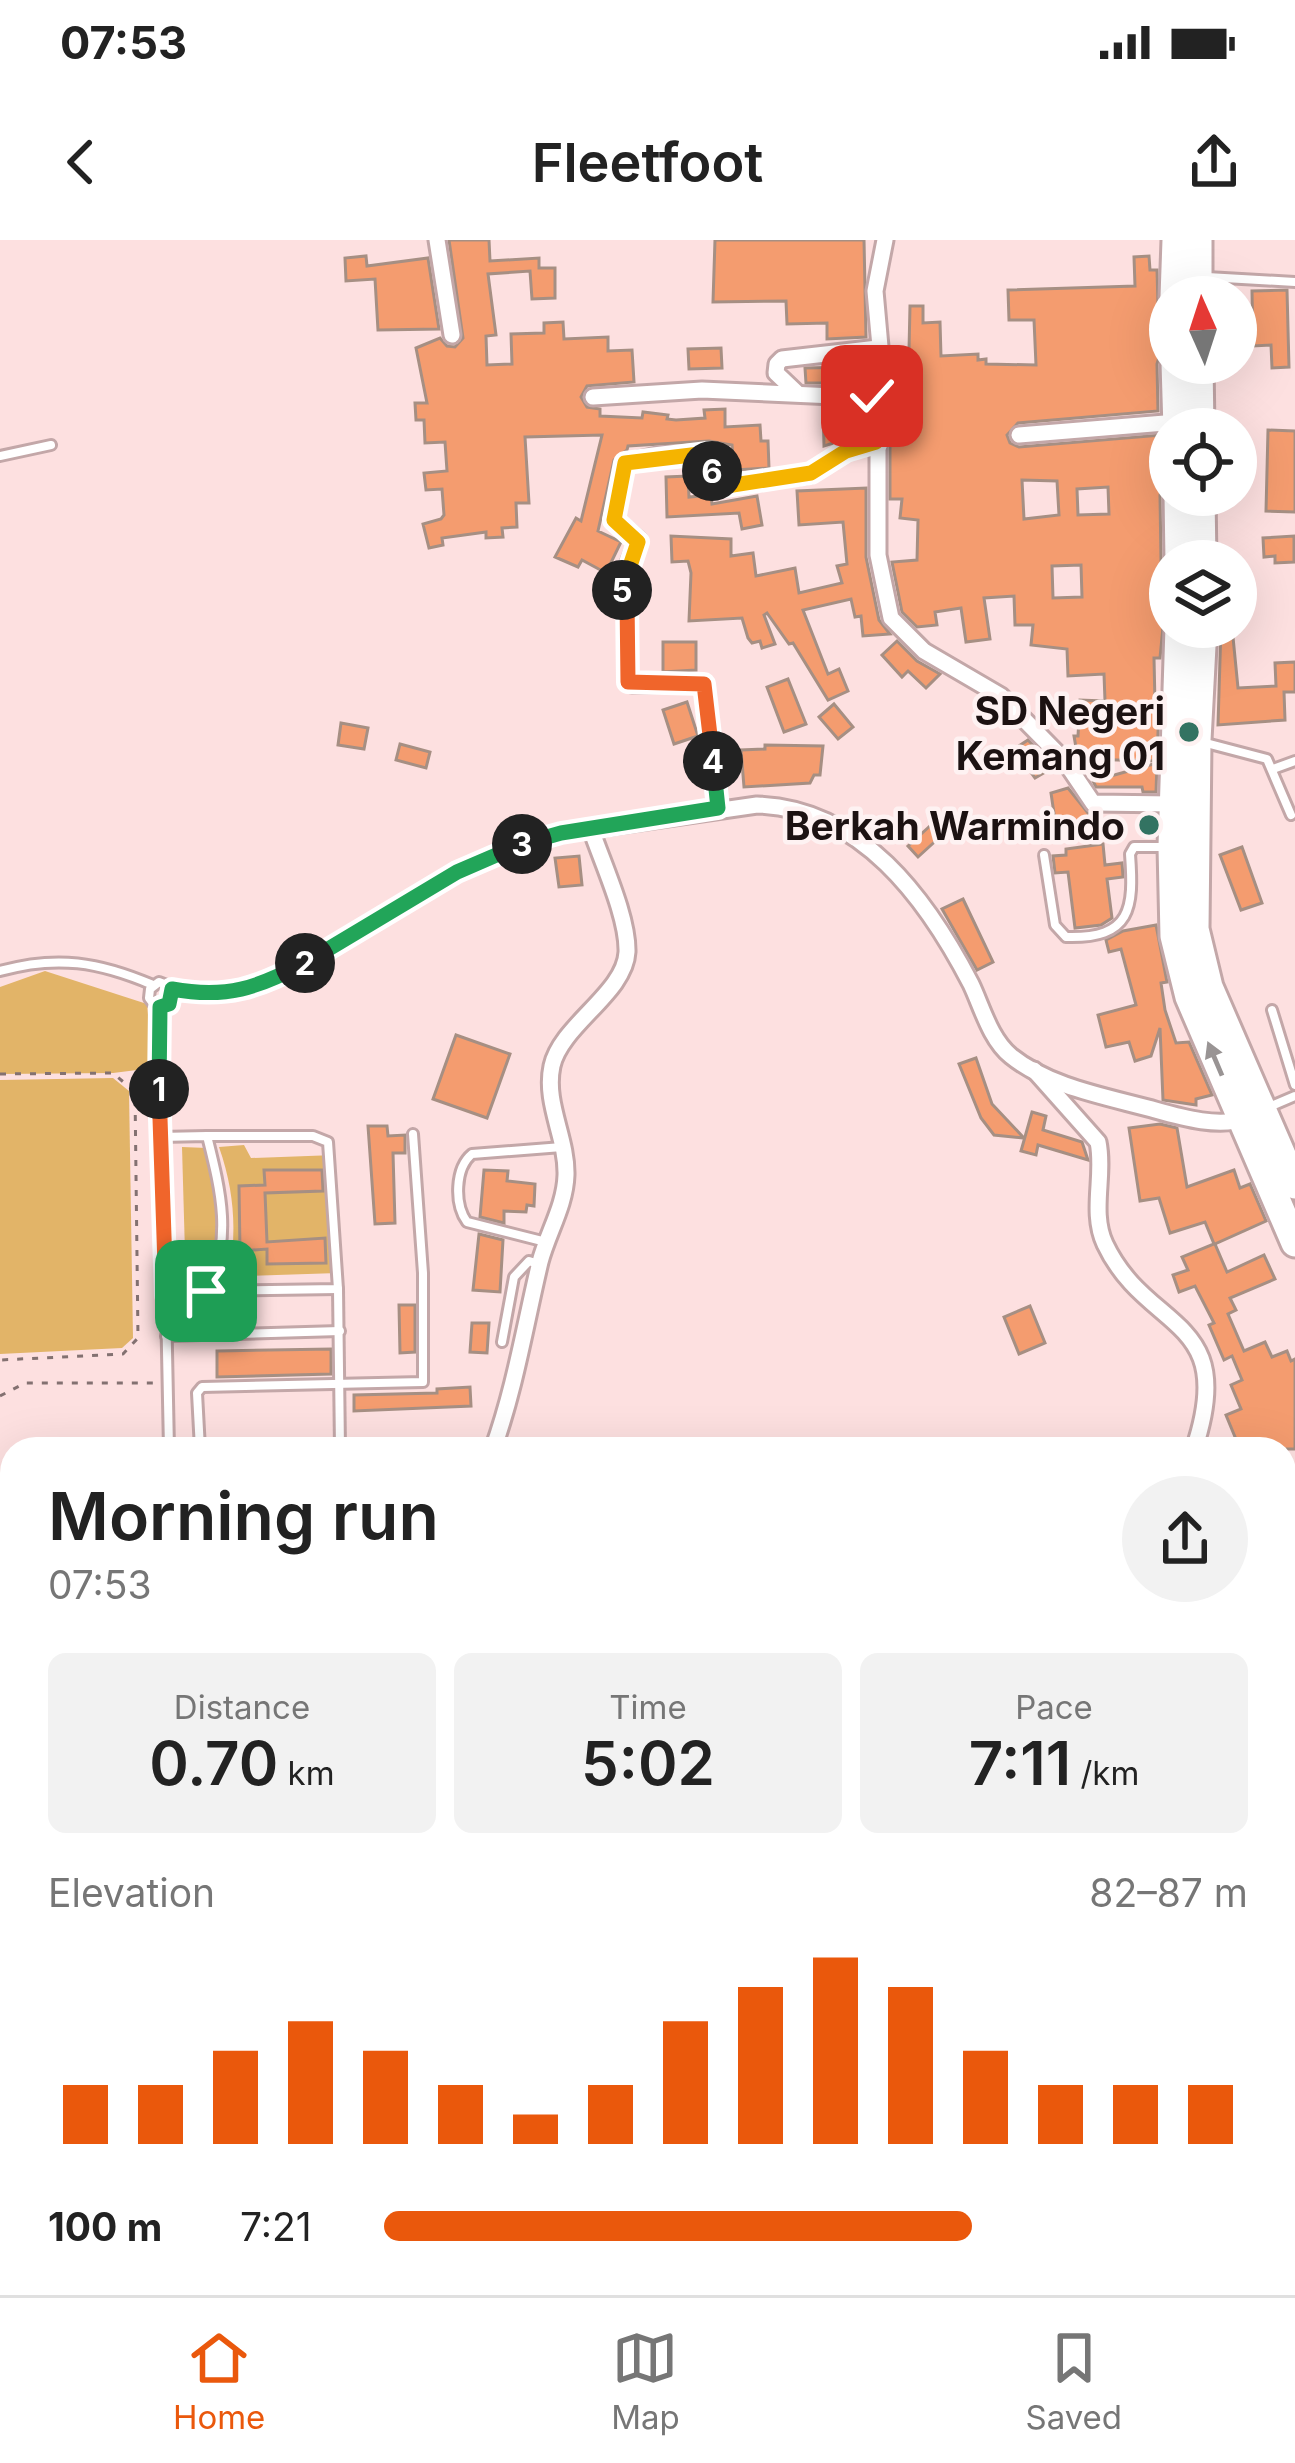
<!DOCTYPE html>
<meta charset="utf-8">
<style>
body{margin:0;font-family:Inter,sans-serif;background:#f2f2f2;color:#222;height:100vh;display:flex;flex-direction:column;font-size:45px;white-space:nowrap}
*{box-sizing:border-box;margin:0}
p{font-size:39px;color:#767676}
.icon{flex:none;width:66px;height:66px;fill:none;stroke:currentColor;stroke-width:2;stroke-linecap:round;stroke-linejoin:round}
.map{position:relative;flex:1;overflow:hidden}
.sheet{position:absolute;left:0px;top:1197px;width:1296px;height:858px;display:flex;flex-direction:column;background:#fff;border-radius:36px 36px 0 0;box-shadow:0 12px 48px #0002}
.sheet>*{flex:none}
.needle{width:78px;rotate:357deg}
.fabs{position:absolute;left:1149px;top:36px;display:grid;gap:24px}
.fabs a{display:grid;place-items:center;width:108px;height:108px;border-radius:50%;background:#fff;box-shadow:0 12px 48px #0002;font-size:60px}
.pin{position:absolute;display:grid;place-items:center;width:102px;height:102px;color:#fff;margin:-51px;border-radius:24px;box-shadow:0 6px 18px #0006}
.km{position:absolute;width:60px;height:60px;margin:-30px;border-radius:50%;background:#222;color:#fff;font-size:33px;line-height:60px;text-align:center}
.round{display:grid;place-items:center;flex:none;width:126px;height:126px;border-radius:63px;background:#f2f2f2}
.head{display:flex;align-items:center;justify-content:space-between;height:204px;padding:0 48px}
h1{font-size:66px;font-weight:600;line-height:90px}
.metrics{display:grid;grid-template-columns:repeat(3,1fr);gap:18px;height:204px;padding:12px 48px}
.metrics div{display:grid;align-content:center;border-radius:18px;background:#f2f2f2;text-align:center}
.metrics b{font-size:60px;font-weight:600}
.metrics small{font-size:33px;font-weight:400}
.metrics p{font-size:33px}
.chart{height:336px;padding:24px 48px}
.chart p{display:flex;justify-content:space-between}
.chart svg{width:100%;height:216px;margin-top:12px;stroke:#ea580c;stroke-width:6}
ul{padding:0 48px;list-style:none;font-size:39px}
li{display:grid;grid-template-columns:192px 144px 1fr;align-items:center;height:90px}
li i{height:30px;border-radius:15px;background:#ea580c}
.status{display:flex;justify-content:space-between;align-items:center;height:84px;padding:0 60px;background:#fff;direction:ltr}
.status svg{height:33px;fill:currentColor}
header{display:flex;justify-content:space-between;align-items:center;height:156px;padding:0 48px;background:#fff;font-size:54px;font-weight:600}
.dock{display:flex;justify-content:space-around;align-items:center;height:168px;border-top:3px solid #e0e0e0;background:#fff;font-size:33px;color:#767676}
.dock a{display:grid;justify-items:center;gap:6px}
.dock .selected{color:#ea580c}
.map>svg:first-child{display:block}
.green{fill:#e2b468}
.building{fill:#f49c6f;stroke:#a68f83;stroke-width:3;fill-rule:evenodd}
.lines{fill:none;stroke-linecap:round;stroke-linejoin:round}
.service-casing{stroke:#c3a7a8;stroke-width:14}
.minor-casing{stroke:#c3a7a8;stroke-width:21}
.trunk-casing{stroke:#c3a7a8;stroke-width:33}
.path{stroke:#837171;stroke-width:3;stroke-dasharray:6 9;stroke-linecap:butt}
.service{stroke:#fff;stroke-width:8}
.minor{stroke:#fff;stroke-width:15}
.trunk{stroke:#fff;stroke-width:27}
.oneway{fill:#999494}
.split-1-casing{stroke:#fff;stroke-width:24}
.split-2-casing{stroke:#fff;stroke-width:24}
.split-3-casing{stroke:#fff;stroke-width:24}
.split-4-casing{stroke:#fff;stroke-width:24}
.split-5-casing{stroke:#fff;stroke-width:24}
.split-6-casing{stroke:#fff;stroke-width:24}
.split-7-casing{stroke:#fff;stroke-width:24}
.split-1{stroke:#f0652b;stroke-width:15}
.split-2{stroke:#22a559;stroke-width:15}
.split-3{stroke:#22a559;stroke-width:15}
.split-4{stroke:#22a559;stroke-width:15}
.split-5{stroke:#f0652b;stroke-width:15}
.split-6{stroke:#f5b400;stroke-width:15}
.split-7{stroke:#f5b400;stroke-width:15}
.poi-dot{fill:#337362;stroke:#fef2f2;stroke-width:4.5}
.labels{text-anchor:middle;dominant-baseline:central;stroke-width:9;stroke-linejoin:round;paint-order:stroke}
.poi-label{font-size:39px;font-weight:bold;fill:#1c1212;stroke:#fef2f2;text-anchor:end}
</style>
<div class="status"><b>07:53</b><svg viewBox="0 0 49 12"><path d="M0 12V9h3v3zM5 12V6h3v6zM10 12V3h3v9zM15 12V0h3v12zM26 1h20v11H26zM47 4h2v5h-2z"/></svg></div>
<header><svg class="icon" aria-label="back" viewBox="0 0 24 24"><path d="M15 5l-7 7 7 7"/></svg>Fleetfoot<svg class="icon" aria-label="share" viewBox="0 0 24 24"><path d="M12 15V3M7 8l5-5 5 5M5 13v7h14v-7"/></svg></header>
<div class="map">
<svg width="1295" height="2055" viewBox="0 0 1295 2055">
<rect width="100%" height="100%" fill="#fde0e0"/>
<!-- green -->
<g class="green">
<polygon points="45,731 147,764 153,828 113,833 0,834 0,747"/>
<polygon points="113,838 129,851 133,1098 122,1108 0,1114 0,840"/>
<path d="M244 905 251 918 335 915 338 1033 249 1036V1047L227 1048C237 997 236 956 219 907Z"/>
<path d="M182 907 207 908C225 963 231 992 213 1048H186Z"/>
</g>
<!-- building -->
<g class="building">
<polygon points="449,0 489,0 490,21 539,18 539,28 555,28 555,58 532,59 530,31 488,34 496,95 486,96 487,125 512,124 511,94 544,93 544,83 563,82 564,99 608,97 608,111 632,110 634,142 587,146 581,157 587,167 600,169 600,176 642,178 643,172 668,175 667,179 676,180 705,178 704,170 725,169 725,187 760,185 761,201 768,201 769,228 734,230 732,205 709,201 628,206 627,210 614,220 598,291 621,302 606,333 582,320 578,327 555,317 576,278 581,281 602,195 525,197 529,263 516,263 517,287 502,288 503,297 486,298 486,292 442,298 443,305 429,308 423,284 441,279 444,275 442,249 426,250 424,233 447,231 445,202 425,203 424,180 416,180 415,163 427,163 416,108 440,98 447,106 455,107 463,98"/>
<polygon points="715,0 864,0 866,97 827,99 827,83 787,84 786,61 713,62"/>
<polygon points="366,16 367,26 428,18 439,89 378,90 375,39 346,41 345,18"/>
<path d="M1149 16 1150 30H1157L1158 64 1168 74 1169 106 1160 114 1157 124 1158 171 1018 183 1007 195 1010 203 1019 207 1161 195 1168 205 1169 240 1160 255 1161 321 1166 333H1163L1164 377 1160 418H1154L1155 464H1159L1157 521 1078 519 1074 496H1078L1080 460 1105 461 1104 434 1068 436 1067 409 1031 405 1033 385H1015L1014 356 984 358 990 399 966 402 961 368 935 372 937 385 917 387 902 372 892 322 917 320 918 280 900 278 902 259H890V193L899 194 902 168 893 165 900 142H895L892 110H909L910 66H923V83L940 82 941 116 978 114V120L986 119V124L1036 125 1034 80H1009L1008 50 1135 46 1134 17ZM1022 240 1057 241 1059 275 1024 279ZM1108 247 1109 274 1078 275 1077 249ZM1081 325 1082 357 1053 358 1052 326Z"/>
<polygon points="1287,50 1289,127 1272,128 1271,105 1253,106 1252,51"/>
<polygon points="721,108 722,128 689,129 688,109"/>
<polygon points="869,121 870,143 806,143 805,128 856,127 856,123"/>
<polygon points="823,167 865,169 866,193 824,206"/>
<polygon points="1268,190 1295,191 1295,272 1266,271"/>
<polygon points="688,236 689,257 711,255 712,264 757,256 762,285 742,289 739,273 667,277 666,237"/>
<polygon points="866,248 866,317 879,380 890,394 863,396 861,376 855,377 851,359 803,370 828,434 839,429 848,451 828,460 793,403 789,404 767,373 764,375 775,404 762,408 760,401 752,403 748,398 742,378 689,381 691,333 688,321 672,322 671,296 731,299 731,316 753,313 756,336 795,328 799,353 842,343 837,326 847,324 843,282 799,285 797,251"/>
<polygon points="1294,296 1294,322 1275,323 1275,316 1264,317 1263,298"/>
<polygon points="1221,387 1232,387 1238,448 1276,446 1275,423 1295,422 1295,452 1284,452 1285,480 1218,485"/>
<polygon points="897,401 917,421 940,434 926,448 908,431 902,437 882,415"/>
<polygon points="663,402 696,402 696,430 663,432"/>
<polygon points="788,439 806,484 784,492 767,447"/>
<polygon points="687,462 698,496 674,504 663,470"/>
<polygon points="834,464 853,487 838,499 819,477"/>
<polygon points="341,483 368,488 364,509 338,505"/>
<polygon points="1028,500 1054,527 1035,538 1014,509"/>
<polygon points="400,504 430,512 426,528 396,520"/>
<polygon points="765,505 823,506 820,535 814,535 810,543 744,547 741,510 765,509"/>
<polygon points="1157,523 1156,552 1143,552 1142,547 1096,547 1093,541"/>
<polygon points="1068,548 1092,578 1056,587 1051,553"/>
<polygon points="931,585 941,596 918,617 908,606"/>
<polygon points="1103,604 1105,625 1122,623 1123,637 1107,639 1112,678 1101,685 1075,688 1068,632 1055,633 1053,616 1066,615 1066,609"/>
<polygon points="1242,607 1262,663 1241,670 1220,615"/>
<polygon points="579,616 582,645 559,647 555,618"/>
<polygon points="963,659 993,722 977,730 942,669"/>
<polygon points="1156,685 1167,742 1161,743 1165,770 1176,803 1189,802 1212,855 1196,859 1196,865 1163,860 1160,788 1151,816 1135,821 1129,802 1106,807 1098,775 1136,765 1121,709 1109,712 1106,700 1123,691"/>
<polygon points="456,795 510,814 487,878 433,859"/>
<polygon points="976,818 992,864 1024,898 994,895 981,878 959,824"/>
<polygon points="1032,872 1046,876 1043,890 1082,902 1088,920 1038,905 1036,915 1021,911"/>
<polygon points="1160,884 1177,888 1187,947 1234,930 1240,948 1250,944 1266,981 1215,1004 1227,1032 1264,1015 1275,1039 1230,1058 1236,1070 1228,1074 1244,1111 1265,1102 1272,1117 1287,1111 1291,1121 1295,1119 1295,1209 1240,1209 1226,1175 1241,1169 1231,1145 1242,1140 1232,1116 1224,1120 1209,1085 1214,1083 1195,1046 1179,1052 1173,1035 1188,1030 1182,1017 1214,1004 1205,982 1170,993 1159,958 1140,961 1129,888"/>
<polygon points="368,886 387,886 388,896 405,895 405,913 393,913 395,983 375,984"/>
<polygon points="264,930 322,930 323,951 265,953 267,1002 325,998 326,1023 267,1024 267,1009 240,1011 239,946 265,945"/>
<polygon points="484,930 508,931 507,941 535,944 534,966 527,965 526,972 504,971 504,983 480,977"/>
<polygon points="479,994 503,1000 500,1052 473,1050"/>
<polygon points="399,1065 415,1065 415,1112 400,1113"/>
<polygon points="1030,1066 1045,1103 1019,1114 1004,1077"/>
<polygon points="472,1083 489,1083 487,1113 470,1112"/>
<polygon points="331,1109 331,1134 217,1137 217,1111"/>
<polygon points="470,1147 471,1166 354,1171 354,1155 437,1153 437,1149"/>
</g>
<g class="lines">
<defs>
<g id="service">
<polyline points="1207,37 1295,42"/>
<polyline points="0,216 51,205"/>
<polyline points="1206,503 1267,519 1291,575"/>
<polyline points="1273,529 1295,521"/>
<path d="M1044 615 1055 685 1066 697C1132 699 1134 668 1130 614L1134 607H1166"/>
<path d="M0 731C57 715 99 722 153 745"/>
<path d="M172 750V759L165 766H155L149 758 150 749 159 742C179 750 199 757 222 755 267 750 309 720 347 697 425 650 500 602 591 589"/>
<polyline points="160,767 169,1209"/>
<polyline points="1272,770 1295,845"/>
<polyline points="1269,867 1295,856"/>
<path d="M160 897 207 896C220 948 234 1001 206 1051L166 1055"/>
<path d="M546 1002 467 982C454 964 455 928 472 914L562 907"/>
<polyline points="338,1049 340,1209"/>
<polyline points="206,1051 338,1049 328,902 313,896 207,896"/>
<polyline points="166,1096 340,1091"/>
<polyline points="502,1102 514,1037 529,1021 538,1024"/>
<polyline points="200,1209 197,1153 202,1147 423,1142 423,1033 413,894"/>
<polyline points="1284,1639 1295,1637"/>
<polyline points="1295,1714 1295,1715"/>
</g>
<g id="minor">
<polyline points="437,0 452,95"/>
<polyline points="796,152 776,133 777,124 782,119 878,108"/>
<polyline points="593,157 702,150 878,158 878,315 891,378 924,411 1001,456 1064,520 1093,563 1173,564"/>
<polyline points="878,158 883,140 875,51 885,0"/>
<polyline points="1019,195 1177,182"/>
<polyline points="718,569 705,446 699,443 632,444 627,440 627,357 621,344 638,300 615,280 625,223 657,216 709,213 712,242 720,247 811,234 846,211 876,202"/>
<path d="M1034 830 1098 902C1105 935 1090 972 1105 1004 1147 1093 1239 1075 1194 1209"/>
<path d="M493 1209C515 1148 525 1085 540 1022 548 992 565 966 566 935 567 898 544 863 552 826 561 785 625 753 627 712 628 677 602 622 591 589L757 565C861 568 927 659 971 744 982 767 990 799 1011 816 1048 846 1103 856 1148 868 1177 876 1217 889 1247 878"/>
<polyline points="1284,1347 1295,1360"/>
<polyline points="1284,1503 1295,1478"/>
<polyline points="0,1518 12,1493"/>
<polyline points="0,1610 12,1617"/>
<polyline points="0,1663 12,1637"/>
<polyline points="0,1718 12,1726"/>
<polyline points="1284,1833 1295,1835"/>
<polyline points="0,1863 12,1866"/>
<polyline points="0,2038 12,2039"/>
<polyline points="937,2055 939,2043"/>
<polyline points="1291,2055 1294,2004"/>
</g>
<g id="trunk">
<polyline points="1174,57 1176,0"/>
<polyline points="1198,57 1198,0"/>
<polyline points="1175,123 1177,189"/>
<polyline points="1199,123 1200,189"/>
<polyline points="1178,255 1179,321"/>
<polyline points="1201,255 1202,321"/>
<polyline points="1179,387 1172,607 1174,696 1189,757 1295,1003"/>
<polyline points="1203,387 1197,500 1195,689 1209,747 1295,945"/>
</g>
</defs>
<!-- service casing -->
<use href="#service" class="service-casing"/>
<!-- minor casing -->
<use href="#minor" class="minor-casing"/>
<!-- trunk casing -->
<use href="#trunk" class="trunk-casing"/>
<!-- path -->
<g class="path">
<polyline points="0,834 113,833 135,852 138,1098 123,1114 0,1120"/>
<polyline points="0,1156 25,1143 153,1143"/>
</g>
<!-- service -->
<use href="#service" class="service"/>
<!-- minor -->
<use href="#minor" class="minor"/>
<!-- trunk -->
<use href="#trunk" class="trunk"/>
</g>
<!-- one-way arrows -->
<defs><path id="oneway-solid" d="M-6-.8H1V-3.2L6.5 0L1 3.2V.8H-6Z" transform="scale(3)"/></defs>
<use class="oneway" href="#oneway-solid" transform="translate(1215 819) rotate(-113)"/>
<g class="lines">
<defs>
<polyline id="split-1" points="159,849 166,1055 206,1051"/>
<path id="split-2" d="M159 849 160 767 169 764 172 749C227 759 257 748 305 723"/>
<polyline id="split-3" points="305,723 457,632 522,604"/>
<polyline id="split-4" points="522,604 561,593 718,568 713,521"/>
<polyline id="split-5" points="622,350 627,359 628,442 704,444 713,521"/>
<polyline id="split-6" points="622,350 638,302 614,280 625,223 708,213 712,231"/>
<polyline id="split-7" points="712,231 714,246 720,247 811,233 846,211 876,202 878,158 872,156"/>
</defs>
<!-- split-1 casing -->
<use href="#split-1" class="split-1-casing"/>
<!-- split-2 casing -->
<use href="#split-2" class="split-2-casing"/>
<!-- split-3 casing -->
<use href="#split-3" class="split-3-casing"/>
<!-- split-4 casing -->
<use href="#split-4" class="split-4-casing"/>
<!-- split-5 casing -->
<use href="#split-5" class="split-5-casing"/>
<!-- split-6 casing -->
<use href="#split-6" class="split-6-casing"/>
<!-- split-7 casing -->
<use href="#split-7" class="split-7-casing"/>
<!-- split-1 -->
<use href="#split-1" class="split-1"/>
<!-- split-2 -->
<use href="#split-2" class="split-2"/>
<!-- split-3 -->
<use href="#split-3" class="split-3"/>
<!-- split-4 -->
<use href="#split-4" class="split-4"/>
<!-- split-5 -->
<use href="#split-5" class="split-5"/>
<!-- split-6 -->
<use href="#split-6" class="split-6"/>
<!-- split-7 -->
<use href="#split-7" class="split-7"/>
</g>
<!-- markers -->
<g class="poi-dot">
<circle cx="1189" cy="492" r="12"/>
<circle cx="1149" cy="585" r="12"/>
</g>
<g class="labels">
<!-- poi labels -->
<g class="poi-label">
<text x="1165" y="470">SD Negeri<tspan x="1165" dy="45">Kemang 01</tspan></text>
<text x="1125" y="585">Berkah Warmindo</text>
</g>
</g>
</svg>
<div class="fabs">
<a><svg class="needle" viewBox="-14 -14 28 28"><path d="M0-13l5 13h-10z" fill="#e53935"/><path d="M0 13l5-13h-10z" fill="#767676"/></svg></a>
<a><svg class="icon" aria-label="locate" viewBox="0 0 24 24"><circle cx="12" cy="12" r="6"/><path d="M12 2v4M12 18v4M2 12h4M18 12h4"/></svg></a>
<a><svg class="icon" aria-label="layers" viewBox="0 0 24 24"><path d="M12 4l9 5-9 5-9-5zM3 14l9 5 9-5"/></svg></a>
</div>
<div class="pin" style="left:206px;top:1051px;background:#1e9e55"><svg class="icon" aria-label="arrive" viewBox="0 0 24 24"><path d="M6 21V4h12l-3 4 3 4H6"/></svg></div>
<div class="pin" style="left:872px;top:156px;background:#d93025"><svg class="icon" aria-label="check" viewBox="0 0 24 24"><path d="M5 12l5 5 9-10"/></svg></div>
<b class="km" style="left:159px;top:849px">1</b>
<b class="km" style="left:305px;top:723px">2</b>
<b class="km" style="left:522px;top:604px">3</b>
<b class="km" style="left:713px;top:521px">4</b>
<b class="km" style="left:622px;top:350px">5</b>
<b class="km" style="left:712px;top:231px">6</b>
<section class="sheet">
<div class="head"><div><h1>Morning run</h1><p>07:53</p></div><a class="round"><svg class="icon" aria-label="share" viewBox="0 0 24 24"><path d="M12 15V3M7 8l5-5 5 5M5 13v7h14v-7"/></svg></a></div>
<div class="metrics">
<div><p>Distance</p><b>0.70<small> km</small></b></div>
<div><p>Time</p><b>5:02</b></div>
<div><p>Pace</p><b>7:11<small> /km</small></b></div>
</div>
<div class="chart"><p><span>Elevation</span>82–87 m</p>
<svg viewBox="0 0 160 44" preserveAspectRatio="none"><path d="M5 44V32M15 44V32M25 44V25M35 44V19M45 44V25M55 44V32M65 44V38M75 44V32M85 44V19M95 44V12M105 44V6M115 44V12M125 44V25M135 44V32M145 44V32M155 44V32"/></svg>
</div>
<ul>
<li><b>100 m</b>7:21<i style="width:68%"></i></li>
</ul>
</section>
</div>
<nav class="dock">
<a class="selected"><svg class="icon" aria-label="home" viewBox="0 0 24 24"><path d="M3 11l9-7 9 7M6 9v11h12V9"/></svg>Home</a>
<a><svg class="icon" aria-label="map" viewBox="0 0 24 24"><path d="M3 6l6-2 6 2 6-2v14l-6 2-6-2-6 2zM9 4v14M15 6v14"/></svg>Map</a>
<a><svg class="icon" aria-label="saved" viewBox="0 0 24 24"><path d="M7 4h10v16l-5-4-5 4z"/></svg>Saved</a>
</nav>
